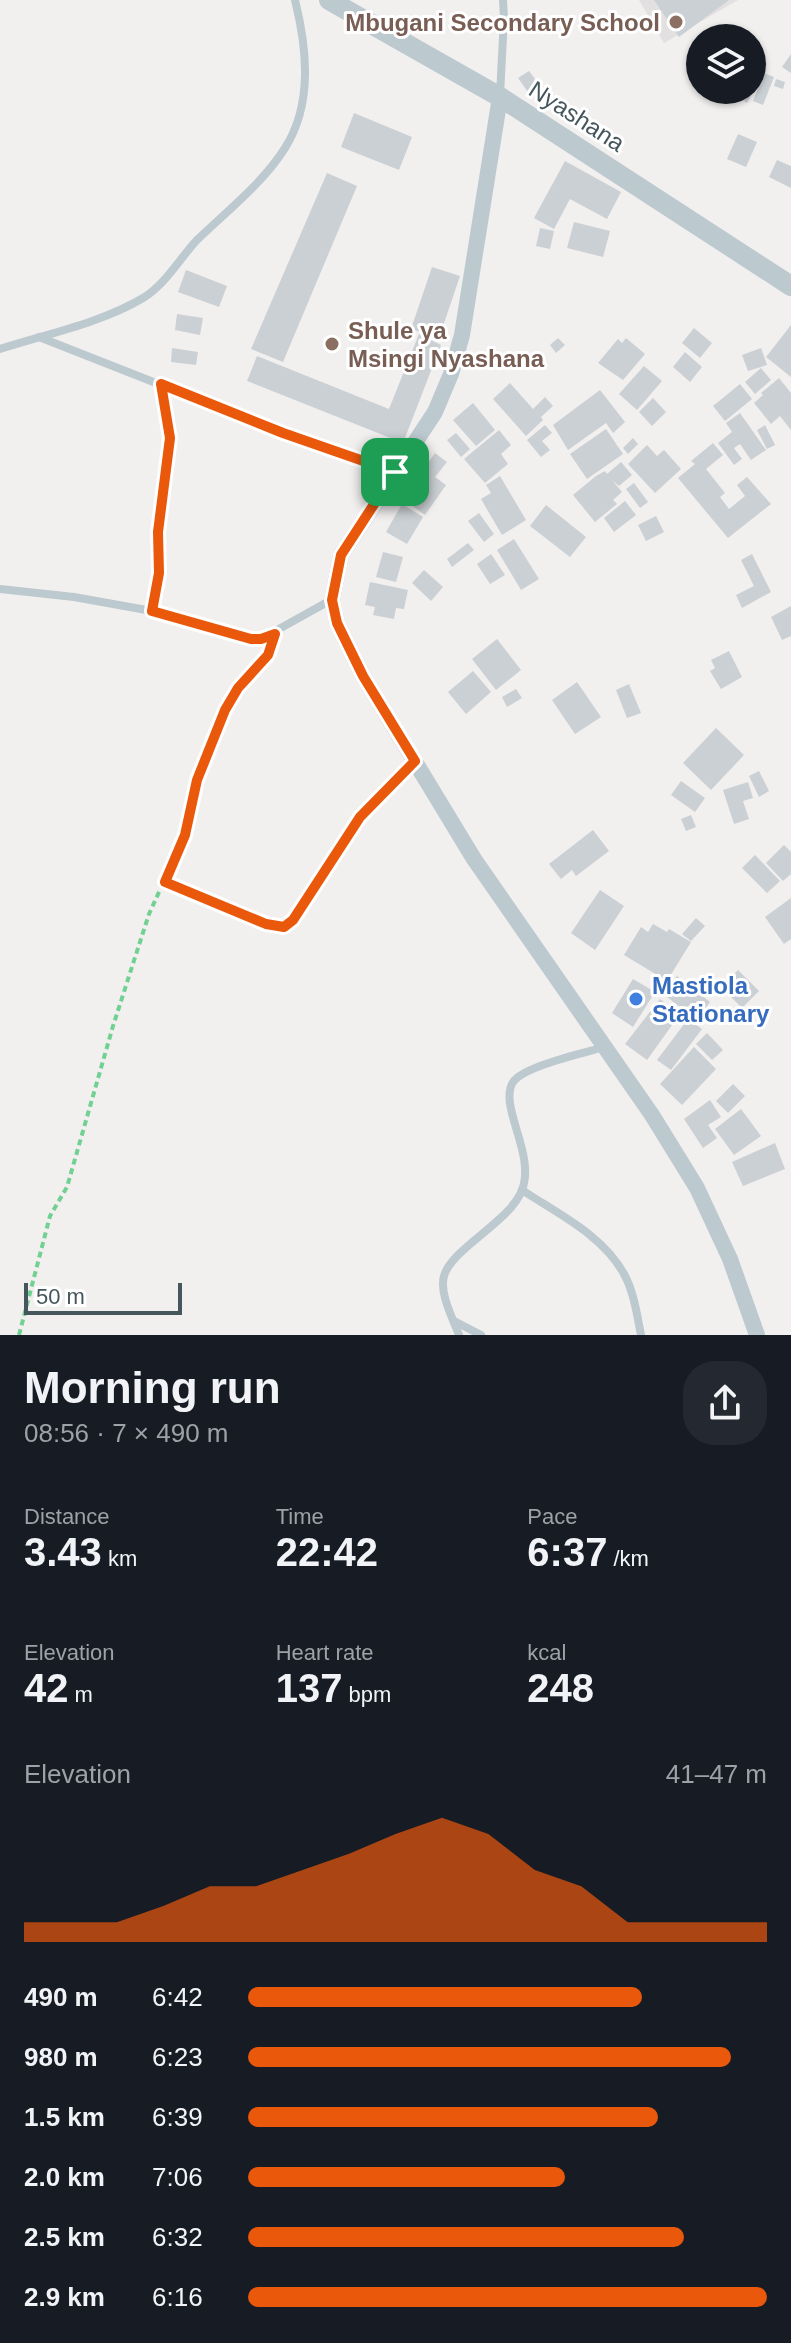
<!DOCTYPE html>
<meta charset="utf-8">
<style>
body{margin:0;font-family:Helvetica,sans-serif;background:#242831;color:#f1f3f6;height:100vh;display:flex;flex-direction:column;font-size:30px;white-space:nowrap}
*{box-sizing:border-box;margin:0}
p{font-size:26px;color:#9ea1a6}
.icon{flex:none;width:44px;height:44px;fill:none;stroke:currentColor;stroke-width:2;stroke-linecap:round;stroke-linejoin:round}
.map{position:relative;height:1335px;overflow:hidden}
.panel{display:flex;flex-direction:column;background:#171b24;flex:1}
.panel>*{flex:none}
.controls{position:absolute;left:686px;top:24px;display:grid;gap:16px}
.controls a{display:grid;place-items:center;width:80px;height:80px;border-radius:50%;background:#171b24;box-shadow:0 2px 6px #0004;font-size:40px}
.scale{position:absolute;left:24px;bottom:20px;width:158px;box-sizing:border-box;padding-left:8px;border:4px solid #46565d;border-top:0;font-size:22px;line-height:28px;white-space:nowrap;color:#46565d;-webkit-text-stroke:6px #fff;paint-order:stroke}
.pin{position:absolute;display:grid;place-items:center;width:68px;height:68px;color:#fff;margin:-34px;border-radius:16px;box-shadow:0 4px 12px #0006}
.round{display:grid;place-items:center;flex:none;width:84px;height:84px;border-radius:32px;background:#242831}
.overview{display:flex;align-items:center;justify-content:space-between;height:136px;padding:0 24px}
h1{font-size:44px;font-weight:800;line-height:60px}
.metrics{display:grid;grid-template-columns:repeat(3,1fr);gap:12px;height:136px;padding:8px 24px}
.metrics div{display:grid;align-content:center}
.metrics b{font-size:40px;font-weight:800}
.metrics small{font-size:22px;font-weight:400}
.metrics p{font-size:22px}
.chart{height:224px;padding:16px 24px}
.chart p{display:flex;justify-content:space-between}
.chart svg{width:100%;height:144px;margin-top:8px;fill:#ea580c;opacity:.7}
ul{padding:0 24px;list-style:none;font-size:26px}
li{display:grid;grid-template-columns:128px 96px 1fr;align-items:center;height:60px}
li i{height:20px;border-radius:10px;background:#ea580c}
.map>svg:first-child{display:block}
.education{fill:#e3e0e1}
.building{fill:#cbd0d4}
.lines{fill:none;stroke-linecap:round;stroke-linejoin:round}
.path{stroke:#71d192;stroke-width:4;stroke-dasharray:6 4;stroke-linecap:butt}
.service{stroke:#bcc9cf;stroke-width:8}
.minor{stroke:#bcc9cf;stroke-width:16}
.tertiary{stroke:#bcc9cf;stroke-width:20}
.route-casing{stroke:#fff;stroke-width:16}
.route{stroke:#ea580c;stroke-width:10}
.education-dot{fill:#8d6e63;stroke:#fff;stroke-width:3}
.shop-dot{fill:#3f7fe0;stroke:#fff;stroke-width:3}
.labels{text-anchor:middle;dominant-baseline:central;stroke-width:6;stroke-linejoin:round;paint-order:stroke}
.education-label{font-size:24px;font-weight:bold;fill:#785e54;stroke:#fff;text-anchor:end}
.street-label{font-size:24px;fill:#46565d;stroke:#fff}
.shop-label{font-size:24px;font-weight:bold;fill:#366cbe;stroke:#fff;text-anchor:start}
</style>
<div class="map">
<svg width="791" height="1335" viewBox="0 0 791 1335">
<rect width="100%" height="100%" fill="#f2efef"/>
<!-- education -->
<polygon class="education" points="639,0 738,0 664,43"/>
<!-- building -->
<g class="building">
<polygon points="654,0 729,0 679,37"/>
<polygon points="791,54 791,73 782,67"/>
<polygon points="752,63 765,70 747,103 734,95 737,90 752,90"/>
<polygon points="529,71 541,87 530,95 518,78"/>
<polygon points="764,73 774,77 763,105 753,101"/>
<polygon points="776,79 785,82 783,89 774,86"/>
<polygon points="717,90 730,90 728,96 716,94"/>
<polygon points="354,113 412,137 399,170 341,147"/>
<polygon points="738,134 757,142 746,167 727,159"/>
<polygon points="777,160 791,166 791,188 769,177"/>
<polygon points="565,161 621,192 607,219 570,199 554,229 534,218"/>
<polygon points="327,173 357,186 283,362 251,349"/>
<polygon points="574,222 610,231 603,257 567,248"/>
<polygon points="540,228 554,231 550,249 536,246"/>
<polygon points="432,267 460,276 439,338 411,329"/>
<polygon points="186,270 227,286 219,307 178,292"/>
<polygon points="177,314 203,318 200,335 175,330"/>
<polygon points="791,325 791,377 766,357"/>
<polygon points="694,328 712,343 700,358 682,343"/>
<polygon points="419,334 441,345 403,443 247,381 257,356 389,409"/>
<polygon points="558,338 565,345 556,353 550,345"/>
<polygon points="626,338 645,354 623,380 598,363 618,339 622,343"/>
<polygon points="172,348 198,352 196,365 171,362"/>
<polygon points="761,348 767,365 748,371 742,355"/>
<polygon points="685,352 702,367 690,382 673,367"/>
<polygon points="644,366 662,381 637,410 619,394"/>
<polygon points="761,368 771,380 755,394 745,382"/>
<polygon points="779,378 791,393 791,430 780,416 771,424 754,403 763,395 761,393"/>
<polygon points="510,383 533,409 545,397 553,406 541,417 543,420 526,436 493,399"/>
<polygon points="740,384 752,399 725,421 713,406"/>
<polygon points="600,390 625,422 613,433 606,423 568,450 553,425"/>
<polygon points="653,398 666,412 652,426 639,412"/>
<polygon points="473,403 495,430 476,446 453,420"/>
<polygon points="740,413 766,450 751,460 740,444 734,448 742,459 734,465 718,443 732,432 726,423"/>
<polygon points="545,425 552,433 542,441 550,450 541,457 527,440"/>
<polygon points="765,425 775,445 767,449 757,430"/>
<polygon points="606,429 623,454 587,479 570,454"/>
<polygon points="499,430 511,445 501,454 508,464 485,483 464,459"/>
<polygon points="456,433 470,449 461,457 447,440"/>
<polygon points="633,438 638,444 628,454 623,448"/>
<polygon points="713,443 723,455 706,469 725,493 720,497 729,509 745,496 737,485 747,477 771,504 728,538 678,478 695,464 691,461"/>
<polygon points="647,445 657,456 664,450 681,469 655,493 628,464"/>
<polygon points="435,453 447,462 435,477 446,485 425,515 403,499"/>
<polygon points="621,462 632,475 619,486 612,480 622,492 613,500 617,504 595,522 573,495 596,476 605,471 607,474"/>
<polygon points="500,476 526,520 502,535 481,499 491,493 486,485"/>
<polygon points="634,483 648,502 640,508 626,489"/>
<polygon points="625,501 636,515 614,532 604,518"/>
<polygon points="402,504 423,517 407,544 386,532"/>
<polygon points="546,505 586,537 570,557 530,526"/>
<polygon points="479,513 494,534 484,542 468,521"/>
<polygon points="656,516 664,532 646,541 638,525"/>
<polygon points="514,539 539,579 521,590 497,550"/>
<polygon points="468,543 474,550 452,567 447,559"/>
<polygon points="383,552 403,557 396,582 376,577"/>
<polygon points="491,554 505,575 490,584 477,564"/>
<polygon points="752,554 771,592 742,608 736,595 754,586 741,560"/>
<polygon points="424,570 443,587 431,601 412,583"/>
<polygon points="370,582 408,590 404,609 396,608 394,619 373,615 375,607 365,605"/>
<polygon points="791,606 791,636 782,640 771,617"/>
<polygon points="497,639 521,670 496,690 472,659"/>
<polygon points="729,651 742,677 721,689 710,671 715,668 711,660"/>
<polygon points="473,671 491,692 466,714 448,692"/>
<polygon points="577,682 601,717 575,734 552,700"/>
<polygon points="629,684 641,713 627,718 616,690"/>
<polygon points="516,689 522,698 507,707 502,697"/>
<polygon points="716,728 744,755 711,790 683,763"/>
<polygon points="759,771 769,791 759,797 749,776"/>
<polygon points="681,781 705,798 695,812 671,795"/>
<polygon points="748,782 753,798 743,801 749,819 734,824 723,790"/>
<polygon points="691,815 696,827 686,831 681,819"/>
<polygon points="593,830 609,851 576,876 572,870 561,879 549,864"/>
<polygon points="784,845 791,852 791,874 783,881 766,863"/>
<polygon points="755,855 780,881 767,893 742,868"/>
<polygon points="600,890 624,906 595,950 571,933"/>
<polygon points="791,898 791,939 784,944 765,917"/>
<polygon points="696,918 705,926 691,941 682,934"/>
<polygon points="653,924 667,932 669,929 691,942 667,981 624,955 641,927 648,932"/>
<polygon points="738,970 759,991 742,1008 721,987"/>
<polygon points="677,976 710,1002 697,1020 663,994"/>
<polygon points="633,979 655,992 633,1027 612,1013"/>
<polygon points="660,999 680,1014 647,1060 625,1044"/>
<polygon points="688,1019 702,1029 671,1070 657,1060"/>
<polygon points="707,1033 723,1050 712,1060 696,1044"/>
<polygon points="694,1047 716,1069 682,1105 660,1084"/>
<polygon points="733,1084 745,1096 728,1113 716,1101"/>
<polygon points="710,1100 721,1117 708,1125 717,1138 703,1148 684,1119"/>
<polygon points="741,1109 761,1136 734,1155 715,1129"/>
<polygon points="775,1143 785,1169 743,1186 732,1162"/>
</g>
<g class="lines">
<!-- path -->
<g class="path">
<path d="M154 600C159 576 158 555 158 532 160 487 174 447 164 402"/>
<polyline points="165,882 266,924 284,927 293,920 360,817 401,773"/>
<polyline points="19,1335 50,1216 67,1187 113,1026 149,914 185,835 197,780 225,710 238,688 270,651"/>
</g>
<!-- service -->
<g class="service">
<polyline points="500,95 504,18 503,0"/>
<polyline points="39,337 283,433 395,472"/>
<path d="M0 349C47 334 101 323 143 298 165 285 180 258 197 240 227 211 263 183 285 148 313 104 307 48 295 0"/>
<polyline points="0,589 74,597 152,611 238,636 261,639 331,600"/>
<path d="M522 1190C558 1214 603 1235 624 1274 634 1292 637 1315 641 1335"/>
<polyline points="454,1321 481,1335"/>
<path d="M459 1335C453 1319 439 1293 444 1276 452 1248 510 1222 522 1190 536 1154 498 1106 513 1082 524 1066 584 1053 604 1047"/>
</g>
<!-- minor -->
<polyline class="minor" points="500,97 462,335 451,374 435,412 341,555 332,600 337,623 363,676 474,859 652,1115 697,1188 730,1259 757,1335"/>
<!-- tertiary -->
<polyline class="tertiary" points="329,0 500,97 791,286"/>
</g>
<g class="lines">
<defs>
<polygon id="route" points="161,384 283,433 395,472 341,555 332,600 337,623 363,676 415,761 360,817 293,920 284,927 266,924 165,882 185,835 197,780 225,710 238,688 268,655 275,634 261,639 251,639 152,611 159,573 158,532 170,438"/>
</defs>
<!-- route casing -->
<use href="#route" class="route-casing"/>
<!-- route -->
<use href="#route" class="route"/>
</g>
<!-- markers -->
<g class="education-dot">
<circle cx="676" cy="22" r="8"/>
<circle cx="332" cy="344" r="8"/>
</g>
<circle class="shop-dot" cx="636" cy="999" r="8"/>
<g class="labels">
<!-- education labels -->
<g class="education-label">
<text x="660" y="22">Mbugani Secondary School</text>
<text x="348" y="330" text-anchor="start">Shule ya<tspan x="348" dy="28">Msingi Nyashana</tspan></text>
</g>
<!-- street labels -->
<g class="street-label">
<text transform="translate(577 116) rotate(33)">Nyashana</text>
</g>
<!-- shop labels -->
<g class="shop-label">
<text x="652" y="985">Mastiola<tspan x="652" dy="28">Stationary</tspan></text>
</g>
</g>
</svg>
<div class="controls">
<a><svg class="icon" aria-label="layers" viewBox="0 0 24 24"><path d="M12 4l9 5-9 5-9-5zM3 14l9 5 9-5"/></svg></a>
</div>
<div class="scale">50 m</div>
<div class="pin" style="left:395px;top:472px;background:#1e9e55"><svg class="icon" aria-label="arrive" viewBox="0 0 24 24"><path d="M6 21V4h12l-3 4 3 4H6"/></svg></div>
</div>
<section class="panel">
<div class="overview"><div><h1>Morning run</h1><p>08:56 · 7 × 490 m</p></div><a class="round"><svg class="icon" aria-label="share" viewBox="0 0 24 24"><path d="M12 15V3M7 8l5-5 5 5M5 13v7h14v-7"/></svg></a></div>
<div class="metrics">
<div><p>Distance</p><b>3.43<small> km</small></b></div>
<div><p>Time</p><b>22:42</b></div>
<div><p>Pace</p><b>6:37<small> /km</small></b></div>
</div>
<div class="metrics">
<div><p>Elevation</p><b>42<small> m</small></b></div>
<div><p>Heart rate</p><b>137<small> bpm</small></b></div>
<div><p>kcal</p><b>248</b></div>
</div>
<div class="chart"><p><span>Elevation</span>41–47 m</p>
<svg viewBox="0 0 160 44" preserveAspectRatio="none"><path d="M0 44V38L10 38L20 38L30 33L40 27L50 27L60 22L70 17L80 11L90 6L100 11L110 22L120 27L130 38L140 38L150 38L160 38V44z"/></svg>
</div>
<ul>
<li><b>490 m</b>6:42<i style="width:76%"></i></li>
<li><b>980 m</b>6:23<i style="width:93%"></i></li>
<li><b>1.5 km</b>6:39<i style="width:79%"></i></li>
<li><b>2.0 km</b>7:06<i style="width:61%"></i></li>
<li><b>2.5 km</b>6:32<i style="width:84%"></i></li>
<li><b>2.9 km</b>6:16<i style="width:100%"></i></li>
</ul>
</section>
